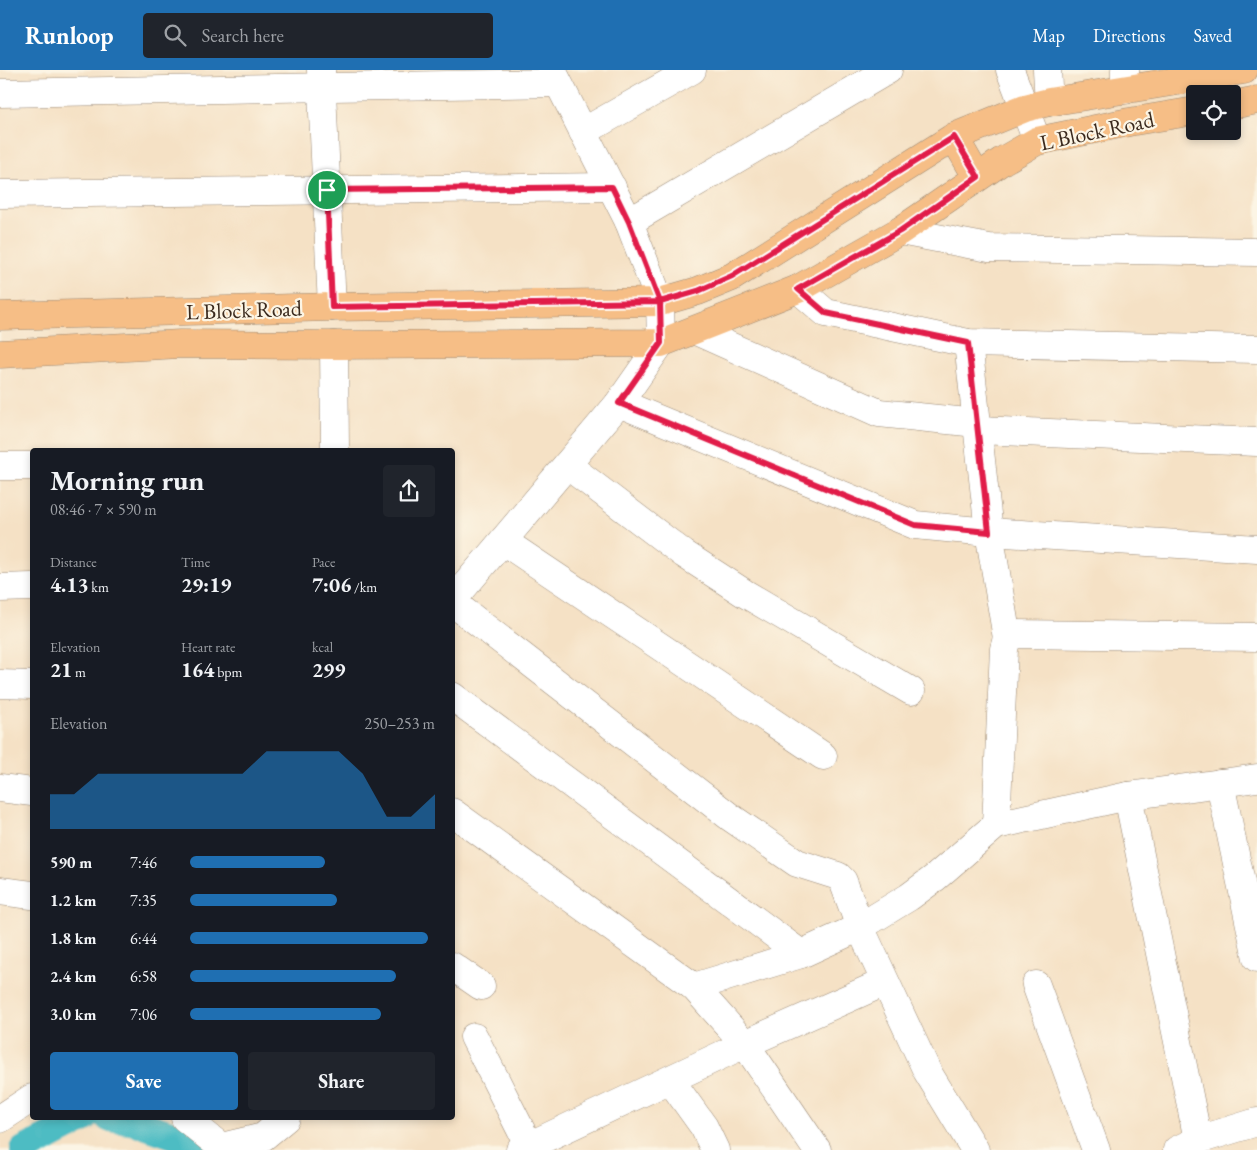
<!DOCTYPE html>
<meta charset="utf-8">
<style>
body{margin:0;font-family:"EB Garamond",serif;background:#20242c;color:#f1f3f6;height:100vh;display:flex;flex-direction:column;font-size:19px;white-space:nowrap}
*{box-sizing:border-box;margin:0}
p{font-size:16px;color:#9ea1a6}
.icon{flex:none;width:28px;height:28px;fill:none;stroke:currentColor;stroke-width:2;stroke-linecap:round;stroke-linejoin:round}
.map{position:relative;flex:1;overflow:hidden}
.details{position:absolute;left:30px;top:378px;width:425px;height:672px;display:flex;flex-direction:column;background:#171b24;border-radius:5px;box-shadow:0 2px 8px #0003}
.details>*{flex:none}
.fabs{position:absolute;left:1186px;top:15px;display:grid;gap:10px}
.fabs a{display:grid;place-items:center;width:55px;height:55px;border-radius:5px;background:#171b24;box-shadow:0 2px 8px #0003;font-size:25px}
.pin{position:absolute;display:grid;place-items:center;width:42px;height:42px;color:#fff;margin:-21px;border:2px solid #fff;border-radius:50%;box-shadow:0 1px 5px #0007}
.round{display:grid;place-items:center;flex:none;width:52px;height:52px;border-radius:5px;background:#20242c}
.headline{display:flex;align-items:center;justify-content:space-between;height:85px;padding:0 20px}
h1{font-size:28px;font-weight:700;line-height:38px}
.stats{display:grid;grid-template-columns:repeat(3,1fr);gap:8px;height:85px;padding:5px 20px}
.stats div{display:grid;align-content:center}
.stats b{font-size:21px;font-weight:700}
.stats small{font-size:14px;font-weight:400}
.stats p{font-size:14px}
.chart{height:140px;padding:10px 20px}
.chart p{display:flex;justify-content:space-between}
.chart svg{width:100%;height:90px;margin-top:5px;fill:#1f6fb2;opacity:.7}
.cta{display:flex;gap:10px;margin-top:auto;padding:10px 20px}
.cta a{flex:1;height:58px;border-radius:5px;background:#1f6fb2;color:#fff;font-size:20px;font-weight:700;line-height:58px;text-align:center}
.cta a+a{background:#20242c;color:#f1f3f6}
ul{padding:0 20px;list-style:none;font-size:16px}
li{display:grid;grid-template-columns:80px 60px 1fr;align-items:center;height:38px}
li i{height:12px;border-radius:6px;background:#1f6fb2}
header{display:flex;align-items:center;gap:30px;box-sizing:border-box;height:70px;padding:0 25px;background:#1f6fb2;color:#fff}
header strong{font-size:24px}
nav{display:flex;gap:28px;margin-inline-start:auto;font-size:18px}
.search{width:350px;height:45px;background:#20242c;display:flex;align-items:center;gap:12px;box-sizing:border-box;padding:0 18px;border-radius:5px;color:#9ea1a6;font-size:19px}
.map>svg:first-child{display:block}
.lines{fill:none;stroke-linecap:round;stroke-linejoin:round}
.canal{stroke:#4dbcc3;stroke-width:28}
.minor-casing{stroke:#988672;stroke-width:29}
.tertiary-casing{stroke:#988672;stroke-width:29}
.primary-casing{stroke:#988672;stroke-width:29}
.minor{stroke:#fff;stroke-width:28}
.tertiary{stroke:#fff;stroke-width:28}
.primary{stroke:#f6be86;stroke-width:28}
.route-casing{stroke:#fff;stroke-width:10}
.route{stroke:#e11d48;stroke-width:6}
.labels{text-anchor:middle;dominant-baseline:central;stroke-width:4.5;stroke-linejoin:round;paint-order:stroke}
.street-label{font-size:22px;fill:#3b2a1e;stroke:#fcf5e5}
</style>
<header>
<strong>Runloop</strong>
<div class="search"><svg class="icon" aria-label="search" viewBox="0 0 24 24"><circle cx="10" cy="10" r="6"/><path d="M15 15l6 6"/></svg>Search here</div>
<nav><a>Map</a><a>Directions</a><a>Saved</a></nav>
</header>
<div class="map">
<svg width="1257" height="1080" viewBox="0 0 1257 1080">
<rect width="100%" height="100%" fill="#fcf5e5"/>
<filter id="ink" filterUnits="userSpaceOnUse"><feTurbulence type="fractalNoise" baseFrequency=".02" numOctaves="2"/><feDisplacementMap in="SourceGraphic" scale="10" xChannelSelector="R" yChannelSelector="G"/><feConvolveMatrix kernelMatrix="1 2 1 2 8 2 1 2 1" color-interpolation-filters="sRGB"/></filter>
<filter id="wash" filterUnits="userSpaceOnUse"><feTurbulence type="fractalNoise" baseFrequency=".0096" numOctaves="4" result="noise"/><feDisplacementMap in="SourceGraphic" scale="20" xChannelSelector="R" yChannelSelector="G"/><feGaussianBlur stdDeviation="1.12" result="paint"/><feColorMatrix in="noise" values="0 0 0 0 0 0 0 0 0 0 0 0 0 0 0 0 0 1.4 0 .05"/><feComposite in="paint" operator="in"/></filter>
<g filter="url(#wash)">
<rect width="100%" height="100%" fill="#f5e1c5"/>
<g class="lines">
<!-- canal -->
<g class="canal">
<polyline points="109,1048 135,1052 185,1069 201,1080"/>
<polyline points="24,1080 85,1048"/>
</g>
</g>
</g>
<g filter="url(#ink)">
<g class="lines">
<defs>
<g id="minor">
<polyline points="321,0 332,237"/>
<polyline points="552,0 629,152 660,232"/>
<polyline points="1010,0 1037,71"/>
<polyline points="1047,0 1049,32"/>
<polyline points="1125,0 1125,20"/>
<polyline points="0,23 558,13"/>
<polyline points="583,62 692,0"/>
<polyline points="0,124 612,117"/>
<polyline points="629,152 888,0"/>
<polyline points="900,161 989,178 1257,182"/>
<polyline points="798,219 826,243 968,273 1257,279"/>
<polyline points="696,261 879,343 977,353"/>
<polyline points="968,273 989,462 1007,568"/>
<polyline points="334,275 335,380"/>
<polyline points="619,333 915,455 989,462 1257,479"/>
<polyline points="978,360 1257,372"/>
<polyline points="567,395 684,484 744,523 911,621"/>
<polyline points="0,396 32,396"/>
<polyline points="503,471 823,686"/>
<polyline points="0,518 32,517"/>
<polyline points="452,532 730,747 797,793 838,806 843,811 860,857 927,1001 975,1080"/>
<polyline points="0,614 32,615"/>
<polyline points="452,626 801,884"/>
<polyline points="1220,713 1257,888"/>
<polyline points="0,718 32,722"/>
<polyline points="1128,726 1198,1070"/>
<polyline points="452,742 694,917 745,974 885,912"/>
<polyline points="996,755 1004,579 1007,568 1013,564 1257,567"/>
<polyline points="0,821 32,825"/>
<polyline points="452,896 481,916"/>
<polyline points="1036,915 1096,1080"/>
<polyline points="694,917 801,884 860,857 909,827 936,807 996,755 1128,726 1257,708"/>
<polyline points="474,967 529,1076"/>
<polyline points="671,1011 704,1057 715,1080"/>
<polyline points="185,1048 221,1077 263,1067 286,1048"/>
<polyline points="520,1080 745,974 817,1080"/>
<polyline points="1177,1080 1198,1070 1257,1052"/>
</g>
<g id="tertiary">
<polyline points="452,531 619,333 661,273 660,232"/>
<polyline points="0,1049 32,1028"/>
</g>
<g id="primary">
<polyline points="1232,35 1257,30"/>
<polyline points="954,67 977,107"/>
<polyline points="0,246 332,237 660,232 698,221 732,207 954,67 1025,38 1049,32 1244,0"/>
<polyline points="0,284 180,274 334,275 661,273 798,219 900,161 1002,91 1037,71 1129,52 1195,41"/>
</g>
</defs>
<!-- minor casing -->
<use href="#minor" class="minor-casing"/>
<!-- tertiary casing -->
<use href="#tertiary" class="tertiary-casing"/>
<!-- primary casing -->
<use href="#primary" class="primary-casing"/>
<!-- minor -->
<use href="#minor" class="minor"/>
<!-- tertiary -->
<use href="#tertiary" class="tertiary"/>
<!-- primary -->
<use href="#primary" class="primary"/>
</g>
</g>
<g class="lines" filter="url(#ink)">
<defs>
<polyline id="route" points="327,120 612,117 629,152 660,232 661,273 619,333 915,455 989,462 968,273 826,243 798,219 900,161 978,107 954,67 732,206 698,221 660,232 332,237 327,120"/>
</defs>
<!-- route casing -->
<use href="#route" class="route-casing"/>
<!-- route -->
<use href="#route" class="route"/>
</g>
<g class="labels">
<!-- street labels -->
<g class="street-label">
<text transform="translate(1097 61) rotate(-12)">L Block Road</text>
<text transform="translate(244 240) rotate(-2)">L Block Road</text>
</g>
</g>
</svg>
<div class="fabs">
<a><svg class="icon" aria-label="locate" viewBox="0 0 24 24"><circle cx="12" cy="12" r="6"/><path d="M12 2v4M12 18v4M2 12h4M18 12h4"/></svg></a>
</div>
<div class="pin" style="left:327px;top:120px;background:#1e9e55"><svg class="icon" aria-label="arrive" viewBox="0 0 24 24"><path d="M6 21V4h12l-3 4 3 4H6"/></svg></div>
<section class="details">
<div class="headline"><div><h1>Morning run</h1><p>08:46 · 7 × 590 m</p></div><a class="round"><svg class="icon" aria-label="share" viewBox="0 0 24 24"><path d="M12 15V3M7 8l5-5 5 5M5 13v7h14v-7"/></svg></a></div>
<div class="stats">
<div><p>Distance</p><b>4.13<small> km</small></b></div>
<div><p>Time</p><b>29:19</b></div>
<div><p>Pace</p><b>7:06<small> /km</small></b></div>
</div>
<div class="stats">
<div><p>Elevation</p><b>21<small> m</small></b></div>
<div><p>Heart rate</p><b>164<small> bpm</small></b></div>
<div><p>kcal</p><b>299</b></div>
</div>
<div class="chart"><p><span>Elevation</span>250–253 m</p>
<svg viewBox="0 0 160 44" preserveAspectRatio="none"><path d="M0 44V27L10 27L20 17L30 17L40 17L50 17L60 17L70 17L80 17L90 6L100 6L110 6L120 6L130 17L140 38L150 38L160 27V44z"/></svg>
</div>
<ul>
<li><b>590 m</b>7:46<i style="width:55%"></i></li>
<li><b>1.2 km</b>7:35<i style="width:60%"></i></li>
<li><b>1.8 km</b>6:44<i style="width:97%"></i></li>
<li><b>2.4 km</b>6:58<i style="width:84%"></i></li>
<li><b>3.0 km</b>7:06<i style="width:78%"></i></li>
</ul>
<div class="cta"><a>Save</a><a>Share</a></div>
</section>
</div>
